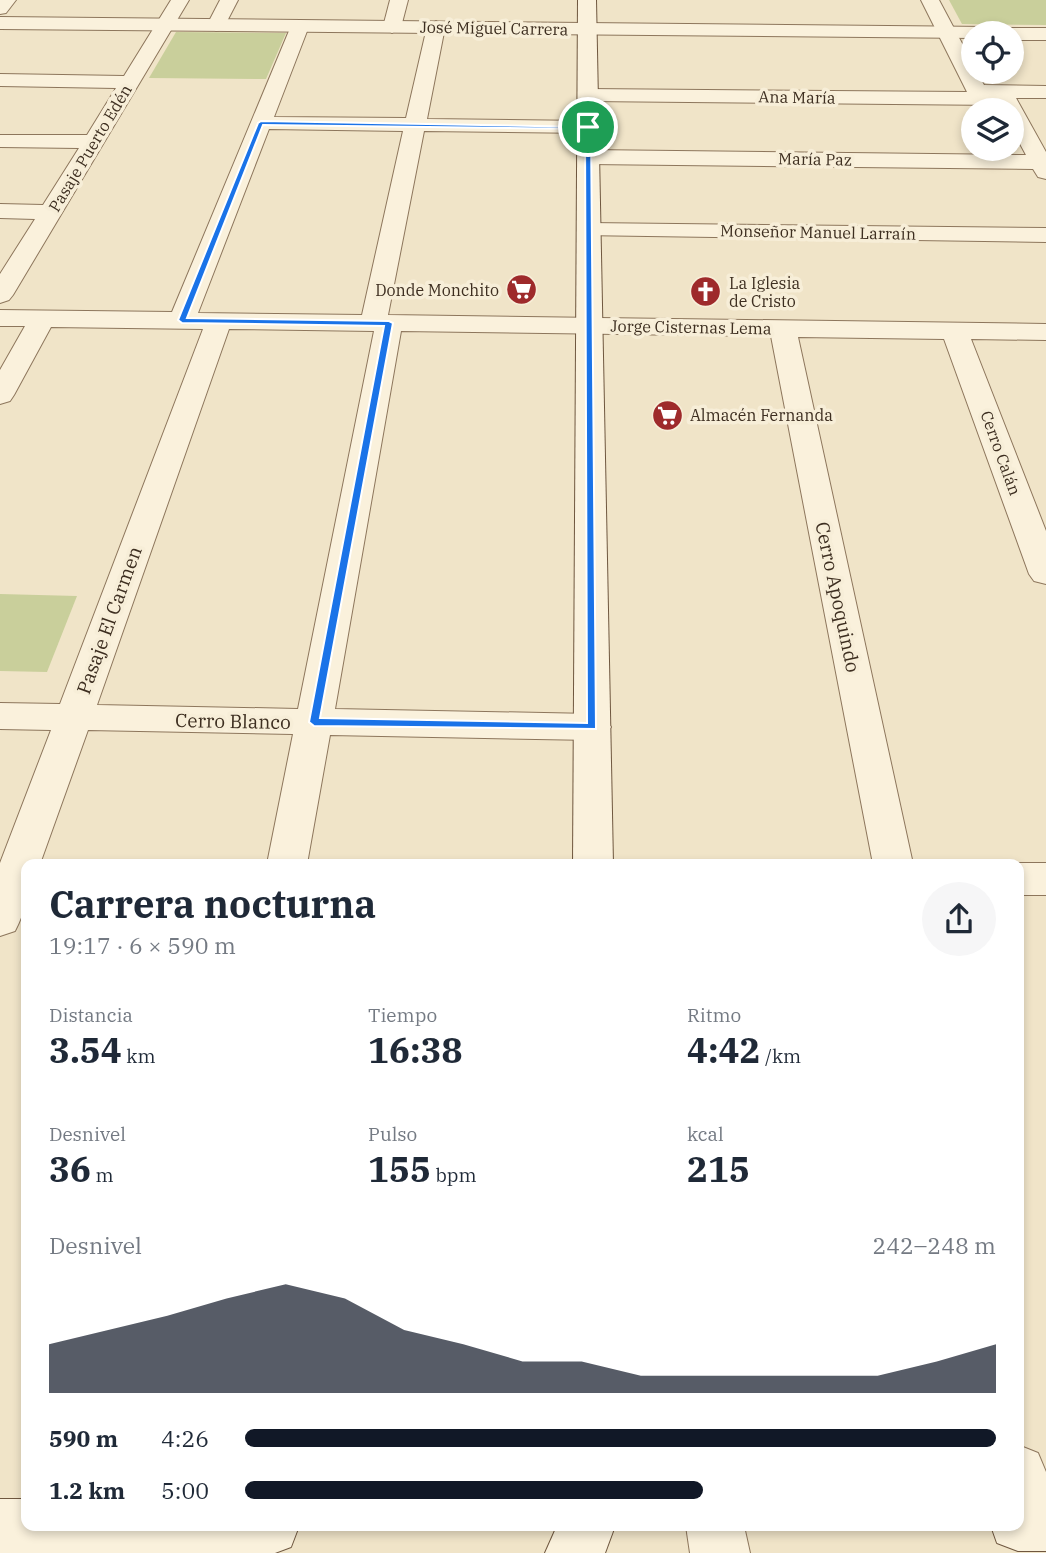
<!DOCTYPE html>
<html lang="es">
<meta charset="utf-8">
<style>
body{margin:0;font-family:"IBM Plex Serif",serif;background:#f6f6f7;color:#1f2937;height:100vh;display:flex;flex-direction:column;font-size:26px;white-space:nowrap}
*{box-sizing:border-box;margin:0}
p{font-size:23px;color:#747a83}
.icon{flex:none;width:38px;height:38px;fill:none;stroke:currentColor;stroke-width:2;stroke-linecap:round;stroke-linejoin:round}
.map{position:relative;flex:1;overflow:hidden}
.details{position:absolute;left:21px;top:859px;width:1003px;height:672px;display:flex;flex-direction:column;background:#fff;border-radius:14px;box-shadow:0 4px 10px #0003}
.details>*{flex:none}
.controls{position:absolute;left:961px;top:21px;display:grid;gap:14px}
.controls a{display:grid;place-items:center;width:63px;height:63px;border-radius:50%;background:#fff;box-shadow:0 4px 10px #0003;font-size:35px}
.pin{position:absolute;display:grid;place-items:center;width:60px;height:60px;color:#fff;margin:-30px;border:4px solid #fff;border-radius:50%;box-shadow:0 2px 7px #0007}
.round{display:grid;place-items:center;flex:none;width:74px;height:74px;border-radius:37px;background:#f6f6f7}
.summary{display:flex;align-items:center;justify-content:space-between;height:119px;padding:0 28px}
h1{font-size:38px;font-weight:700;line-height:52px}
.stats{display:grid;grid-template-columns:repeat(3,1fr);gap:10px;height:119px;padding:7px 28px}
.stats div{display:grid;align-content:center}
.stats b{font-size:35px;font-weight:700}
.stats small{font-size:19px;font-weight:400}
.stats p{font-size:19px}
.chart{height:196px;padding:14px 28px}
.chart p{display:flex;justify-content:space-between}
.chart svg{width:100%;height:126px;margin-top:7px;fill:#111827;opacity:.7}
ul{padding:0 28px;list-style:none;font-size:23px}
li{display:grid;grid-template-columns:112px 84px 1fr;align-items:center;height:52px}
li i{height:18px;border-radius:9px;background:#111827}
.map>svg:first-child{display:block}
.green{fill:#c9cf9b}
.lines{fill:none;stroke-linecap:round;stroke-linejoin:round}
.minor-casing{stroke:#8d765c;stroke-width:2}
.tertiary-casing{stroke:#8d765c;stroke-width:2}
.secondary-casing{stroke:#6f573f;stroke-width:2}
.minor{fill:#faf1dc;fill-rule:evenodd}
.tertiary{fill:#faf1dc;fill-rule:evenodd}
.secondary{fill:#faf1dc;fill-rule:evenodd}
.route{fill:#1a73e8;stroke:#fff;stroke-width:2;fill-rule:evenodd}
.labels{text-anchor:middle;dominant-baseline:central;stroke-width:7;stroke-linejoin:round;paint-order:stroke}
.far-street-label{font-size:16px;fill:#3d2e20;stroke:#f7eed8}
.far-poi-label{font-size:16px;fill:#3d2e20;stroke:#f7eed8;text-anchor:start}
.street-label{font-size:19px;fill:#3d2e20;stroke:#f7eed8}
</style>
<div class="map">
<svg width="1046" height="1553" viewBox="0 0 1046 1553">
<rect width="100%" height="100%" fill="#f0e4c8"/>
<!-- green -->
<g class="green">
<polygon points="949,0 1046,0 1046,25 962,24"/>
<polygon points="176,32 286,33 266,79 149,78"/>
<polygon points="0,594 77,596 47,672 0,671"/>
</g>
<g class="lines">
<defs>
<g id="minor">
<polygon points="0,0 16,0 6,13 0,14"/>
<polygon points="171,0 189,0 13,295 9,300 0,303 0,274 35,219 0,218 0,204 43,205 79,148 0,147 0,135 87,135 116,88 0,86 0,74 124,76"/>
<polygon points="220,0 238,0 223,29 216,31 207,25"/>
<polygon points="390,0 408,0 401,27 392,33 383,27"/>
<polygon points="921,0 939,0 973,64 973,72 977,72 984,85 1046,86 1046,98 1016,98 1046,152 1046,179 1038,177 1033,169 589,164 581,162 578,157 581,152 589,150 1026,155 1012,129 1012,110 1002,110 999,105 588,101 581,99 578,95 581,91 588,89 967,92"/>
<path d="M300 20 309 26 274 117 406 118 427 27 436 21 445 27 427 119 588 121 596 122 599 127 596 132 588 133 424 131 388 315 1046 324V340L971 339 1046 531V584L1034 581 1029 574 944 339 798 337 913 864H873L771 336 401 331 335 709 592 714 605 718 611 727 605 736 592 740 330 735 307 864H267L293 734 88 730 40 864H26C26 891 28 907 15 931L0 936V863L51 730 0 729V703L60 704 203 329 51 327 14 395 10 401 0 404V370L25 326H0V310L172 312 291 26ZM269 129 403 131 362 315 198 313ZM229 329 374 331 298 709 97 705Z"/>
<polygon points="589,223 1046,228 1046,242 581,235 577,230 581,225"/>
<polygon points="1018,863 1046,863 1046,895 1018,895 1018,864 1014,864"/>
<polygon points="1018,1445 1038,1453 1046,1472 1046,1544 1028,1551 1007,1543 1001,1526 1018,1526"/>
<polygon points="686,1526 744,1526 750,1553 690,1553"/>
</g>
<g id="tertiary">
<polygon points="0,17 988,27 997,33 973,33 973,38 0,29"/>
<polygon points="1012,28 1046,28 1046,40 1012,40 1012,33 1003,33"/>
</g>
<g id="secondary">
<polygon points="578,0 596,0 613,864 573,864"/>
<polygon points="1018,1493 1046,1493 1046,1551 1018,1551 997,1543 991,1526 1018,1526"/>
<polygon points="0,1499 26,1499 26,1526 299,1526 291,1547 275,1553 0,1553"/>
<polygon points="557,1526 615,1526 605,1553 545,1553"/>
</g>
</defs>
<!-- minor casing -->
<use href="#minor" class="minor-casing"/>
<!-- tertiary casing -->
<use href="#tertiary" class="tertiary-casing"/>
<!-- secondary casing -->
<use href="#secondary" class="secondary-casing"/>
<!-- minor -->
<use href="#minor" class="minor"/>
<!-- tertiary -->
<use href="#tertiary" class="tertiary"/>
<!-- secondary -->
<use href="#secondary" class="secondary"/>
</g>
<!-- route -->
<path class="route" d="M261 121 591 127 596 729 314 726 309 722 384 326 182 323 178 320 258 123ZM263 125 585 129 587 723 320 718 393 323 389 321 187 318Z"/>
<!-- icons -->
<defs>
<symbol id="supermarket-disc" viewBox="-11 -11 22 22"><circle r="9.5" fill="#9e2a2b" stroke="#f7eed8"/><path d="M-6-5.5h2.5l.6 2H6L4.5 2H-2.5L-4.4-4H-6ZM-1.5 3.2a1.3 1.3 0 1 0 .1 0ZM3 3.2a1.3 1.3 0 1 0 .1 0Z" fill="#fff"/></symbol>
<symbol id="church-disc" viewBox="-11 -11 22 22"><circle r="9.5" fill="#9e2a2b" stroke="#f7eed8"/><path d="M-1.2-6h2.4v3.5h3.3v2.4h-3.3V6h-2.4V-.1h-3.3v-2.4h3.3Z" fill="#fff"/></symbol>
</defs>
<g fill-rule="evenodd">
<use href="#supermarket-disc" x="504" y="272" width="35" height="35"/>
<use href="#church-disc" x="688" y="274" width="35" height="35"/>
<use href="#supermarket-disc" x="650" y="398" width="35" height="35"/>
</g>
<g class="labels">
<!-- far-street labels -->
<g class="far-street-label">
<text transform="translate(494 28) rotate(1)">José Miguel Carrera</text>
<text transform="translate(797 97) rotate(1)">Ana María</text>
<text transform="translate(90 148) rotate(-59)">Pasaje Puerto Edén</text>
<text transform="translate(815 159) rotate(1)">María Paz</text>
<text transform="translate(818 232) rotate(1)">Monseñor Manuel Larraín</text>
<text transform="translate(691 327) rotate(1)">Jorge Cisternas Lema</text>
<text transform="translate(1001 453) rotate(70)">Cerro Calán</text>
</g>
<!-- far-poi labels -->
<g class="far-poi-label">
<text x="729" y="283">La Iglesia<tspan x="729" dy="18">de Cristo</tspan></text>
<text x="499" y="290" text-anchor="end">Donde Monchito</text>
<text x="690" y="415">Almacén Fernanda</text>
</g>
<!-- street labels -->
<g class="street-label">
<text transform="translate(838 597) rotate(78)">Cerro Apoquindo</text>
<text transform="translate(109 620) rotate(-70)">Pasaje El Carmen</text>
<text transform="translate(233 721) rotate(1)">Cerro Blanco</text>
</g>
</g>
</svg>
<div class="controls">
<a><svg class="icon" aria-label="locate" viewBox="0 0 24 24"><circle cx="12" cy="12" r="6"/><path d="M12 2v4M12 18v4M2 12h4M18 12h4"/></svg></a>
<a><svg class="icon" aria-label="layers" viewBox="0 0 24 24"><path d="M12 4l9 5-9 5-9-5zM3 14l9 5 9-5"/></svg></a>
</div>
<div class="pin" style="left:588px;top:127px;background:#1e9e55"><svg class="icon" aria-label="arrive" viewBox="0 0 24 24"><path d="M6 21V4h12l-3 4 3 4H6"/></svg></div>
<section class="details">
<div class="summary"><div><h1>Carrera nocturna</h1><p>19:17 · 6 × 590 m</p></div><a class="round"><svg class="icon" aria-label="share" viewBox="0 0 24 24"><path d="M12 15V3M7 8l5-5 5 5M5 13v7h14v-7"/></svg></a></div>
<div class="stats">
<div><p>Distancia</p><b>3.54<small> km</small></b></div>
<div><p>Tiempo</p><b>16:38</b></div>
<div><p>Ritmo</p><b>4:42<small> /km</small></b></div>
</div>
<div class="stats">
<div><p>Desnivel</p><b>36<small> m</small></b></div>
<div><p>Pulso</p><b>155<small> bpm</small></b></div>
<div><p>kcal</p><b>215</b></div>
</div>
<div class="chart"><p><span>Desnivel</span>242–248 m</p>
<svg viewBox="0 0 160 44" preserveAspectRatio="none"><path d="M0 44V27L10 22L20 17L30 11L40 6L50 11L60 22L70 27L80 33L90 33L100 38L110 38L120 38L130 38L140 38L150 33L160 27V44z"/></svg>
</div>
<ul>
<li><b>590 m</b>4:26<i style="width:100%"></i></li>
<li><b>1.2 km</b>5:00<i style="width:61%"></i></li>
</ul>
</section>
</div>
